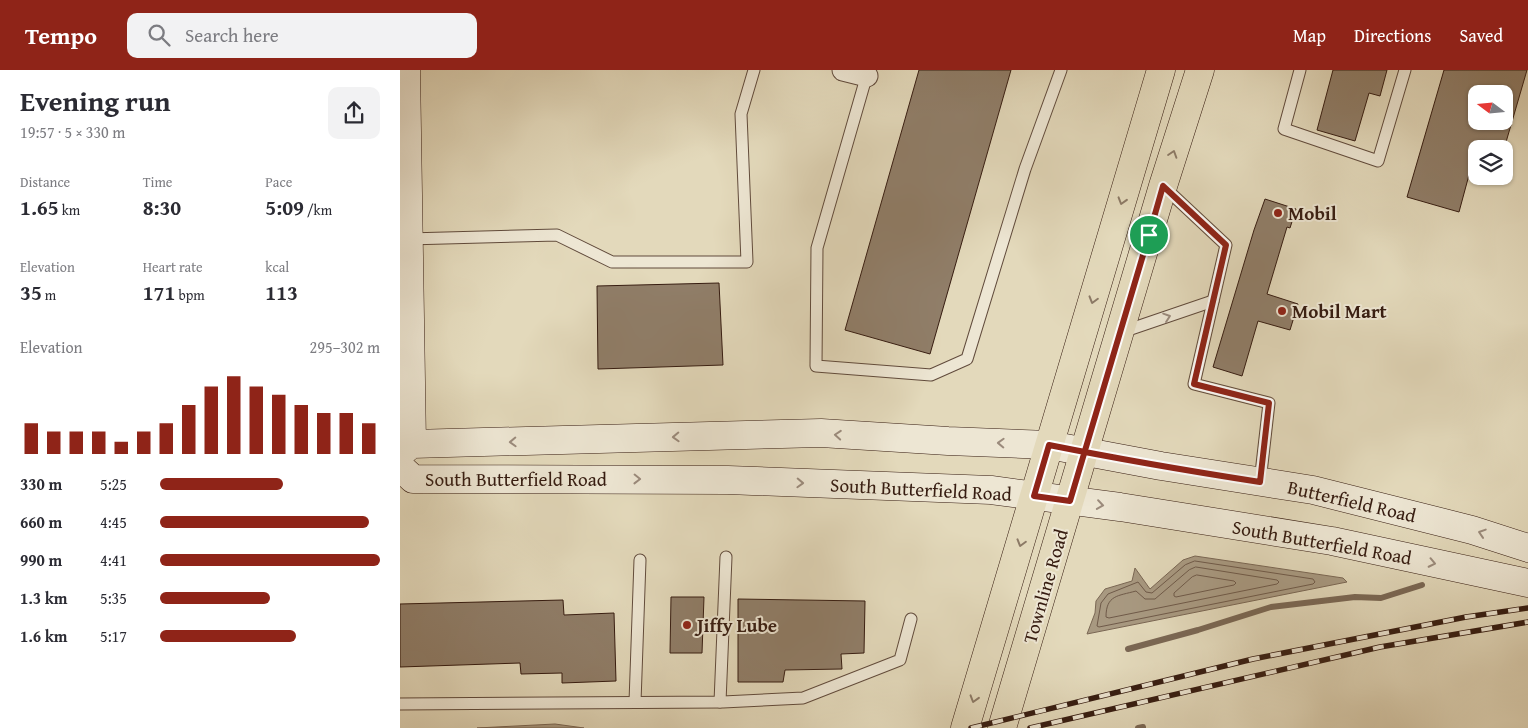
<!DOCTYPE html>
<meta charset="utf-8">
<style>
body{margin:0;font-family:"Gentium Book Plus",serif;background:#f2f2f3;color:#2b2b33;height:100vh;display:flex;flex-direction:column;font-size:19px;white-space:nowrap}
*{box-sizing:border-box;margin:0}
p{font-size:16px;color:#7c7c81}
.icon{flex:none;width:28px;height:28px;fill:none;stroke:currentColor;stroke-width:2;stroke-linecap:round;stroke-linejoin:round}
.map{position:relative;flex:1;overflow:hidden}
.sheet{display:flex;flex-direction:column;background:#fff;width:400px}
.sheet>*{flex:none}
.needle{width:32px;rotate:286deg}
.controls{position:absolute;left:1068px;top:15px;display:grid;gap:10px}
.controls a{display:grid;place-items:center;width:45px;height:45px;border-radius:10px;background:#fff;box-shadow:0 1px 4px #0004;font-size:25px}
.pin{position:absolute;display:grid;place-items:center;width:42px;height:42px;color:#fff;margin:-21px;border:2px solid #fff;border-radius:50%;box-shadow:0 1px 5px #0007}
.round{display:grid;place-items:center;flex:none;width:52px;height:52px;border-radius:10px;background:#f2f2f3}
.headline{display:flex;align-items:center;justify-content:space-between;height:85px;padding:0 20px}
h1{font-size:28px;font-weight:700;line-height:38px}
.figures{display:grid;grid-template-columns:repeat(3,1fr);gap:8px;height:85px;padding:5px 20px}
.figures div{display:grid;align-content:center}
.figures b{font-size:21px;font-weight:700}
.figures small{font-size:14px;font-weight:400}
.figures p{font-size:14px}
.chart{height:140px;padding:10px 20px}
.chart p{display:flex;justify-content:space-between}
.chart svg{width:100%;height:90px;margin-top:5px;stroke:#8f2418;stroke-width:6}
ul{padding:0 20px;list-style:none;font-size:16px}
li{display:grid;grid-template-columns:80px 60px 1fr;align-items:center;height:38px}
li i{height:12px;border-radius:6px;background:#8f2418}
header{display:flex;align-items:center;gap:30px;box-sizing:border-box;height:70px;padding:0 25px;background:#8f2418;color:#fff}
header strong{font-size:24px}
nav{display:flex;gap:28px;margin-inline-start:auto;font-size:18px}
.search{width:350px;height:45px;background:#f2f2f3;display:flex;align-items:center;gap:12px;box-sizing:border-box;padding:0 18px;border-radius:10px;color:#7c7c81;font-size:19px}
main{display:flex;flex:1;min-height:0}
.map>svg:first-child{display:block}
.water{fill:#a89981;stroke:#7a6754}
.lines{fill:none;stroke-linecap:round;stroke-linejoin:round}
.shore{stroke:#6f5a49;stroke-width:1}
.stream{stroke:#7a6754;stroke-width:6}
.building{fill:#907e69;stroke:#361c11;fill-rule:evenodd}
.lane-casing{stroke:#614b3c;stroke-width:13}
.street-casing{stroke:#614b3c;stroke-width:23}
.secondary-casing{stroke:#361c11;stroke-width:29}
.primary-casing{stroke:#361c11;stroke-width:29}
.lane{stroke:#ede6d3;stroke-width:11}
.street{stroke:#ede6d3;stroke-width:21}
.secondary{stroke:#ede6d3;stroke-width:28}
.primary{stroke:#e3d9bb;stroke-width:28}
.rail-casing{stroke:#361c11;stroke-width:5.5}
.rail{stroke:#ede6d3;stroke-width:4;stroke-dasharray:11;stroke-linecap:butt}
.oneway{stroke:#8c7a66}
.oneway2{stroke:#9b8b7c}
.route-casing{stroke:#fff;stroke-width:10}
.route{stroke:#8f2418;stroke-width:6}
.poi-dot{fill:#8f2418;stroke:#ede6d3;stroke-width:2}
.labels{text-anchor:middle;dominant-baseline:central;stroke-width:4;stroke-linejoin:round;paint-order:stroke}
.poi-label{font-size:19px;font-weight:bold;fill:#361c11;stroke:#ede6d3;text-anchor:start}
.street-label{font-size:19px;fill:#361c11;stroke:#ede6d3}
</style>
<header>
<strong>Tempo</strong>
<div class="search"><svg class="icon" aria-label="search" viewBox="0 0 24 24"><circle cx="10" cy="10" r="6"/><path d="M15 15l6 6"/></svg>Search here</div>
<nav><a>Map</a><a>Directions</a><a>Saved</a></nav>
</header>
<main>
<section class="sheet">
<div class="headline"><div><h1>Evening run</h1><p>19:57 · 5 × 330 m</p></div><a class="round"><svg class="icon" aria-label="share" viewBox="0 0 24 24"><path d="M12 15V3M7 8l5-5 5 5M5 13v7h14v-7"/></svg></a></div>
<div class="figures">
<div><p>Distance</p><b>1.65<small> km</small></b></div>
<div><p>Time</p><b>8:30</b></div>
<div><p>Pace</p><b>5:09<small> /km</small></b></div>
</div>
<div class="figures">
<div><p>Elevation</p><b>35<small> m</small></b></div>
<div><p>Heart rate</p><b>171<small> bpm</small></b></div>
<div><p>kcal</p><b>113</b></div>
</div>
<div class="chart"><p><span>Elevation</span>295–302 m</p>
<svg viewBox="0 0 160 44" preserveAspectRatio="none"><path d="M5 44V29M15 44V33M25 44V33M35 44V33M45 44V38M55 44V33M65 44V29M75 44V20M85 44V11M95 44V6M105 44V11M115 44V15M125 44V20M135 44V24M145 44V24M155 44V29"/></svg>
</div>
<ul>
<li><b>330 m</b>5:25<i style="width:56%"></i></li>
<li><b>660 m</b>4:45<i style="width:95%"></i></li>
<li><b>990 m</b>4:41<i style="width:100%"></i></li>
<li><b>1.3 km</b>5:35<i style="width:50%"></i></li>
<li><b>1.6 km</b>5:17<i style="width:62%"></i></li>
</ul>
</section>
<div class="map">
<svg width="1128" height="658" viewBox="0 0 1128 658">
<rect width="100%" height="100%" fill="#e3d9bb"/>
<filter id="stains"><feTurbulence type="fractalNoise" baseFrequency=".004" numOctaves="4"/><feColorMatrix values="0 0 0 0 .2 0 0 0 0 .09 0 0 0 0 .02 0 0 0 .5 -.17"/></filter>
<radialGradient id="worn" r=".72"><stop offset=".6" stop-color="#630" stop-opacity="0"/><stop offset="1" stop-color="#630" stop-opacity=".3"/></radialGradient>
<!-- water -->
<g class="water">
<polygon points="795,486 943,508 947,512 687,564 695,543 696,531 705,519 732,511 735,498 750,519 783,490"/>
<polygon points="155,654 184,658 77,658"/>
</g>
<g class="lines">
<!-- shore -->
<g class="shore">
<polygon points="795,491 913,509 915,512 913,514 699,557 697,556 701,533 708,524 738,512 746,522 752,523 785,495"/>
<path d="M796 497 877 510 879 512 877 514 709 548 706 547C706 525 718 526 736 521L745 529H755L789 500Z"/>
<polygon points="797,505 834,511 836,513 834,515 776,527 774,526 774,523 792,507"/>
</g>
<!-- stream -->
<g class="stream">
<polyline points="728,579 798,560 871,537 955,527 981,528 1022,515"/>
<polyline points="738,658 743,657"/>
</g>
</g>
<!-- building -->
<g class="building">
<polygon points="519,0 611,0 530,284 445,260"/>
<polygon points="933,0 987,0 980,26 969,23 955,71 917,60"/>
<path d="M1044 0H1127L1104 79H1076L1059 142 1007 127ZM1076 24H1104V51H1076Z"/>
<polygon points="865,129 896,139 890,158 887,157 867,224 898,234 890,260 858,251 842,306 813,297 854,160"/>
<polygon points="319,213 323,295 198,299 197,216"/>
<polygon points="271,527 304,527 302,583 270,583"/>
<polygon points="338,529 465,531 464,583 441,584 442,599 385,600 383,612 338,612"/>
<polygon points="163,530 164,545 214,543 216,611 162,613 162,603 121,604 120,593 0,597 0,534"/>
</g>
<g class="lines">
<defs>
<g id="lane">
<polyline points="900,0 884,59 978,91 1005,0"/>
<polyline points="468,1 417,178 416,296 531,305 567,289 625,99 661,0"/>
<polyline points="763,116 826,175 794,314 869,333 860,412"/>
<polyline points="8,169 157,165 212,192 347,192 341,44 354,0"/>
<polyline points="722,262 813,231"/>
<polyline points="235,632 240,490"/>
<polyline points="320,632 326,487"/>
<polyline points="0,634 323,632 403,628 500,590 511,549"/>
</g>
<polyline id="street" points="443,0 467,6"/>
<g id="secondary">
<polyline points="6,0 12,374"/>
<polyline points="0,383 12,374 421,363 548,371 649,375 761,396 913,420 1072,460 1128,478"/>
<polyline points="0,397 13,409 328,410 591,420 720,437 932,471 1128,513"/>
</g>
<g id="primary">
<polyline points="565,658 761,0"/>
<polyline points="602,658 763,116 800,0"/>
</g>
</defs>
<!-- lane casing -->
<use href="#lane" class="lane-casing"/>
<!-- street casing -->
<use href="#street" class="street-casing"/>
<!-- secondary casing -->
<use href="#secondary" class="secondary-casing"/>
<!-- primary casing -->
<use href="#primary" class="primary-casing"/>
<!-- lane -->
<use href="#lane" class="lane"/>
<!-- street -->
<use href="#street" class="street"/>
<!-- secondary -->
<use href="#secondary" class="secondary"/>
<!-- primary -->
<use href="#primary" class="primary"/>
<defs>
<g id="rail">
<polyline points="571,658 853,589 1066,547 1128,538"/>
<polyline points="630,658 980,577 1128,552"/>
</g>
</defs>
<!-- rail casing -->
<use href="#rail" class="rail-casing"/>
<!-- rail -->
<use href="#rail" class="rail"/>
</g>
<!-- one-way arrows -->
<defs><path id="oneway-chevron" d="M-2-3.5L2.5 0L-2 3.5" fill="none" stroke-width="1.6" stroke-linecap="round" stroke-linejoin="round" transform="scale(1.25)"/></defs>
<g class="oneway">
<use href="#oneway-chevron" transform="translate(773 84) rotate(-72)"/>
<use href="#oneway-chevron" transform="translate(722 131) rotate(107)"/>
<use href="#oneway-chevron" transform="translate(693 230) rotate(106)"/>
<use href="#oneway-chevron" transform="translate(621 473) rotate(106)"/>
<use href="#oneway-chevron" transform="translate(574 629) rotate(107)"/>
</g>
<g class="oneway2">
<use href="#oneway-chevron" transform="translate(767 247) rotate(-19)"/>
<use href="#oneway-chevron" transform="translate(438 365) rotate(-176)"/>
<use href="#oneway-chevron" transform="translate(276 367) rotate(178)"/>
<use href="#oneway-chevron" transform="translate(113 372) rotate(178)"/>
<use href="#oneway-chevron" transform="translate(601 373) rotate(-178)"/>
<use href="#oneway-chevron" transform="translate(237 409) rotate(1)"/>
<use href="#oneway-chevron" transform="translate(400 413) rotate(2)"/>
<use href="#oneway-chevron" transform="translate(700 435) rotate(8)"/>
<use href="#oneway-chevron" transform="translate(1082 463) rotate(-162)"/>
<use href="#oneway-chevron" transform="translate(1032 493) rotate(12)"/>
</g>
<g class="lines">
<defs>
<path id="route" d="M749 165C723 254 696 342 670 431L634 426 649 375C719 389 789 401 860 412L869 333 794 314 826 175 763 116 749 165"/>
</defs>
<!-- route casing -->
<use href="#route" class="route-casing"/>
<!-- route -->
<use href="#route" class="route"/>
</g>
<!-- markers -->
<g class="poi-dot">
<circle cx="878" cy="143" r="5"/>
<circle cx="882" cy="241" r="5"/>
<circle cx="287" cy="555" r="5"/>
</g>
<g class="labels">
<!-- poi labels -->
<g class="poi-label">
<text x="888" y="143">Mobil</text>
<text x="892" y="241">Mobil Mart</text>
<text x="297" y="555">Jiffy Lube</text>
</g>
<!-- street labels -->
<g class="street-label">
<text x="116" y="409">South Butterfield Road</text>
<text transform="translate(521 419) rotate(3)">South Butterfield Road</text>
<text transform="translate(952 431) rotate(13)">Butterfield Road</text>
<text transform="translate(922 472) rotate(10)">South Butterfield Road</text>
<text transform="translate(645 516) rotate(-74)">Townline Road</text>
</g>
</g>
<rect width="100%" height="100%" filter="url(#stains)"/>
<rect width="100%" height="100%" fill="url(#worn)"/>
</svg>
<div class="controls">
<a><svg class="needle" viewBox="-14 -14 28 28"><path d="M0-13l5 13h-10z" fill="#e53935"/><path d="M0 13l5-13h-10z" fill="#7c7c81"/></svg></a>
<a><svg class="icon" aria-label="layers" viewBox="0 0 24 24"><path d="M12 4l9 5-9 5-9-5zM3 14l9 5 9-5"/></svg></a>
</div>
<div class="pin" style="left:749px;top:165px;background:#1e9e55"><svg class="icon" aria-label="arrive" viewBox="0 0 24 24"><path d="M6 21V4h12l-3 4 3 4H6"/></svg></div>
</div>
</main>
